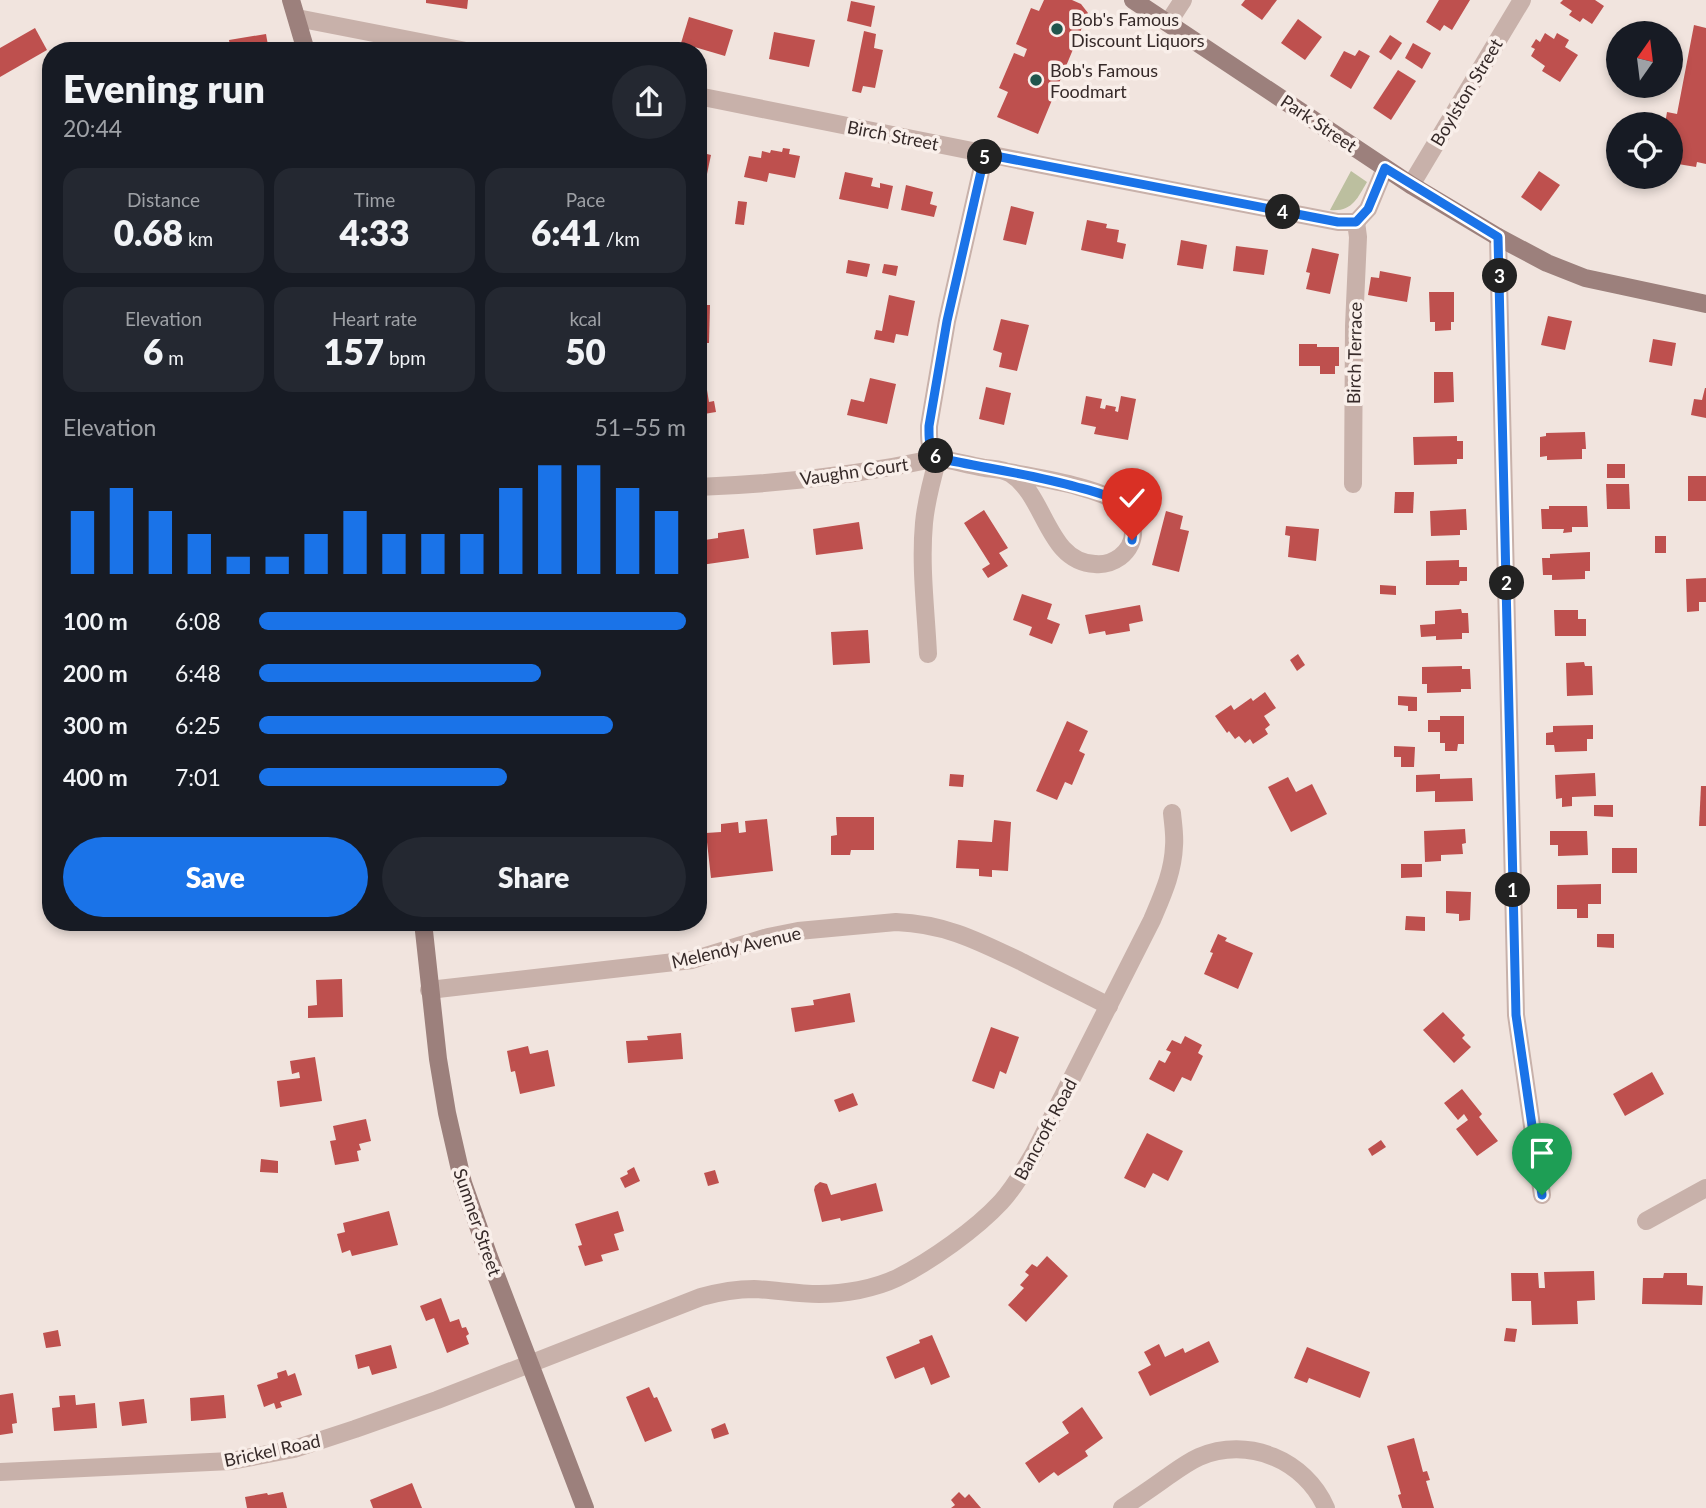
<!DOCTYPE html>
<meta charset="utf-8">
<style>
body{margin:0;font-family:Lato,sans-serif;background:#242831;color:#f1f3f6;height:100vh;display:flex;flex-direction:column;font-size:26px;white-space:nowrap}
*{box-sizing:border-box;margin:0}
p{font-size:23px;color:#9ea1a6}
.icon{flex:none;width:38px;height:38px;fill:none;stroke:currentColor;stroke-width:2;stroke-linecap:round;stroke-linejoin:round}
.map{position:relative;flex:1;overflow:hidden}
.side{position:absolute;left:42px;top:42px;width:665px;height:889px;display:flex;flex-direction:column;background:#171b24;border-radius:28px;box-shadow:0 4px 10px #0003}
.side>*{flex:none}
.needle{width:46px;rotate:14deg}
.controls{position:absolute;left:1606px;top:21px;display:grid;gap:14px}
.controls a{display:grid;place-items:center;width:77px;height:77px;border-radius:50%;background:#171b24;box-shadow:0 4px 10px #0003;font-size:35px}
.pin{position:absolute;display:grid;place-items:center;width:60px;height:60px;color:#fff;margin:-72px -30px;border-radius:50% 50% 50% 0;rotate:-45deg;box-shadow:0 0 7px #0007}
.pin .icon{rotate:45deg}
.km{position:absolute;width:35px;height:35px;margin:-18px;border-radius:50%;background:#222;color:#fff;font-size:19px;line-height:35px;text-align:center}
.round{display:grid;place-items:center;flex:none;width:74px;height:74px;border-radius:37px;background:#242831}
.summary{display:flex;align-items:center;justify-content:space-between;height:119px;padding:0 21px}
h1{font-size:38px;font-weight:800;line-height:52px}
.figures{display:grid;grid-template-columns:repeat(3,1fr);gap:10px;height:119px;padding:7px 21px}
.figures div{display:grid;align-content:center;border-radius:18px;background:#242831;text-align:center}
.figures b{font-size:35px;font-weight:800}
.figures small{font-size:19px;font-weight:400}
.figures p{font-size:19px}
.chart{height:196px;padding:14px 21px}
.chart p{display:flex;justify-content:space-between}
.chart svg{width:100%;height:126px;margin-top:7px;stroke:#1a73e8;stroke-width:6}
.action{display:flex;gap:14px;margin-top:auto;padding:14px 21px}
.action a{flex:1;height:80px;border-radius:42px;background:#1a73e8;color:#fff;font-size:28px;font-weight:800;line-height:80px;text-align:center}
.action a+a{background:#242831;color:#f1f3f6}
ul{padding:0 21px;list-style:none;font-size:23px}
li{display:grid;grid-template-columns:112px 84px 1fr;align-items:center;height:52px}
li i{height:18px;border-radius:9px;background:#1a73e8}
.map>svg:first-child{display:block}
.green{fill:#bcbf9f}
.building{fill:#be504e}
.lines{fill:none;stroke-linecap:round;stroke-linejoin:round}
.minor{stroke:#c8b1aa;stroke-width:18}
.secondary{stroke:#9c807c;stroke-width:18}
.route-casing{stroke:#fff;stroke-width:14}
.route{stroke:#1a73e8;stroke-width:9}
.poi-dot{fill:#21564d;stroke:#f9efea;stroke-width:2.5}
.labels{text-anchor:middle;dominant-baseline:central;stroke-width:7;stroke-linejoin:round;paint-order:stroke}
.poi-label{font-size:18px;fill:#362a29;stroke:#f9efea;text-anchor:start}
.street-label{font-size:18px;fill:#362a29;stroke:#f9efea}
</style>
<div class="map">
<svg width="1706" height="1508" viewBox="0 0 1706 1508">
<rect width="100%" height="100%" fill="#f1e4de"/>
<!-- green -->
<path class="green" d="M1351 171 1367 182C1357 199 1352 212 1330 210Z"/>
<!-- building -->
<g class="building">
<polygon points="426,0 468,0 467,9 426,3"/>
<polygon points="1044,0 1072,0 1081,4 1088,13 1038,134 997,117 1008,92 999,88 1014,53 1024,57 1027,49 1016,44 1031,8 1039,11"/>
<polygon points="1245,0 1277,0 1262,20 1241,5"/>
<polygon points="1439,0 1470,0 1452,30 1444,25 1440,31 1426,22"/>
<polygon points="1563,0 1595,0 1604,6 1592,24 1583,18 1580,22 1569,15 1572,11 1560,3"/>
<polygon points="851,1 875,6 871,27 847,21"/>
<polygon points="689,17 733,30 725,56 681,43"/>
<polygon points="1298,19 1322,37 1305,60 1281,43"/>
<polygon points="1694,25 1706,28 1706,164 1697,162 1696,167 1678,164 1679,157 1671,156 1671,124 1665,124 1667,112 1677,114"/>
<polygon points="35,28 47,50 0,77 0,48"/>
<polygon points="864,31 876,34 874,48 883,50 875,88 863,86 861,93 852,91"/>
<polygon points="774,32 815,40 809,67 769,59"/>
<polygon points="1545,33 1554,39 1557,33 1569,40 1565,47 1578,55 1560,82 1542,71 1545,66 1531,56 1535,49 1531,47 1536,39 1540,42"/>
<polygon points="266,34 269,51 231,51 229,40"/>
<polygon points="1390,35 1402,43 1391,60 1379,52"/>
<polygon points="1413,43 1431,53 1422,69 1405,58"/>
<polygon points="1359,50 1370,56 1351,89 1330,76 1344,51 1355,56"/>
<polygon points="1398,70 1416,81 1391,120 1373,108"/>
<polygon points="698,141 705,143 703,153 711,155 707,174 698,171"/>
<polygon points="783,148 790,149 789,154 800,156 795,178 769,173 767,182 744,177 749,156 761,158 762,151 770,153 771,150 782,152"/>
<polygon points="1539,171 1560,185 1541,211 1521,197"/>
<polygon points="845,172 873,178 871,186 880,188 880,183 893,186 888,209 839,199"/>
<polygon points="906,185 933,192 930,204 937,206 934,217 901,210"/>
<polygon points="738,201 747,202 744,225 735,224"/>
<polygon points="1011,206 1034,212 1026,245 1003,240"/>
<polygon points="1087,220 1107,224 1106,228 1119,230 1117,242 1126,244 1123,259 1081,250"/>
<polygon points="1181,240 1207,245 1203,269 1177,265"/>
<polygon points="1236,246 1268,250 1264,275 1233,271"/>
<polygon points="1312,248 1339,254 1330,294 1306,289 1310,273 1306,272"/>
<polygon points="698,252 705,252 704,266 698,266"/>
<polygon points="848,260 870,264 867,277 846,273"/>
<polygon points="884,264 898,266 896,276 882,273"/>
<polygon points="1380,271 1411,277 1407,302 1368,295 1371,277 1379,278"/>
<polygon points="1429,292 1454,292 1454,322 1451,322 1451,330 1435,331 1435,322 1430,322"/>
<polygon points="889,295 915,301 908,336 896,334 894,343 874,339 876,330 882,331"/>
<polygon points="698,305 710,305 709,343 698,343"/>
<polygon points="1548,316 1572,321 1565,350 1541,345"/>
<polygon points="1001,319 1029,325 1017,371 999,367 1002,353 993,350"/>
<polygon points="1653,339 1676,343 1672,366 1649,362"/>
<polygon points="1299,344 1317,344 1317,347 1339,347 1339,366 1335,366 1335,374 1320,374 1320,366 1299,366"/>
<polygon points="1434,372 1453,372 1454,402 1434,403"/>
<polygon points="870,378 896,384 887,424 847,415 851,399 864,402"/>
<polygon points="986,387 1011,393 1004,425 979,419"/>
<polygon points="1705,388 1706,388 1706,418 1691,415 1694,399 1702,400"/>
<polygon points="707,390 709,402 714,401 716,412 698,415 698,391"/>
<polygon points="1086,396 1102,399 1100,408 1105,409 1106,405 1116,407 1115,411 1118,412 1121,396 1136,399 1128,440 1094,434 1096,427 1081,424"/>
<polygon points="1585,432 1586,449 1582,449 1582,459 1547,460 1547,456 1540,457 1540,437 1546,436 1546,433"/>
<polygon points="1457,436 1457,441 1463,441 1463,459 1457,459 1457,464 1414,465 1413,437"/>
<rect x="1607" y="464" width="18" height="14"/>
<rect x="1688" y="476" width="18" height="25"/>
<polygon points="1606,484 1629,484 1630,509 1607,509"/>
<polygon points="1395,492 1414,492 1413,513 1394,513"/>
<polygon points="1549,506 1587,506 1588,527 1572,527 1572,532 1563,533 1564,529 1542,529 1541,509 1549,509"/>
<polygon points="1466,509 1467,530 1460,530 1460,535 1431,536 1430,511"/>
<polygon points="984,510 1008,548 999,553 1008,566 988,578 982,569 990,564 964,523"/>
<polygon points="1166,511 1183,516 1180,529 1189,531 1179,572 1152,565"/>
<polygon points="859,522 863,549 816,555 813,529"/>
<polygon points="1286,526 1319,529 1316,561 1288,557 1290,536 1285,535"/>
<polygon points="744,529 749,558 701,565 698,541 718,538 718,533"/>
<rect x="1655" y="536" width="11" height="17"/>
<polygon points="1590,552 1590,571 1585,571 1585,579 1552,580 1552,575 1543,575 1542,558 1550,558 1550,554"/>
<polygon points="1459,560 1459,567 1467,567 1467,581 1460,581 1459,585 1426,585 1426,561"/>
<polygon points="1706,578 1706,602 1699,602 1699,611 1687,612 1686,579"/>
<polygon points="1380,585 1396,586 1396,595 1380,594"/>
<polygon points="1022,594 1052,604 1047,619 1060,624 1052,644 1029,635 1032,627 1013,620"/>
<polygon points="1140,605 1143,621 1129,624 1130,631 1106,635 1105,631 1089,634 1085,615"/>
<polygon points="1461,609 1462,613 1468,613 1469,633 1462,633 1462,639 1436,640 1436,636 1421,637 1420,625 1435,624 1435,611"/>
<polygon points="1554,610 1578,610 1578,619 1586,619 1586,636 1555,636"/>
<polygon points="868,630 870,663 833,665 831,632"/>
<polygon points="1298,654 1305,665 1297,671 1290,660"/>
<polygon points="1584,662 1585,666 1592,666 1593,695 1567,696 1566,663"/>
<polygon points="1462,666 1462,669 1470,669 1471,689 1461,689 1461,692 1427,693 1427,684 1422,684 1422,667"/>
<polygon points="1265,692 1276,708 1264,716 1270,725 1265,729 1268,734 1253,744 1250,739 1245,743 1239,736 1235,739 1229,731 1227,733 1215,716 1231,705 1234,710 1251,698 1253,701"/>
<polygon points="1398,696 1417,697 1417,711 1408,711 1408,706 1398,705"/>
<polygon points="1440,716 1464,716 1464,744 1458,744 1457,751 1445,751 1445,743 1440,743 1440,732 1428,732 1428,720 1440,720"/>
<polygon points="1067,721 1088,731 1079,751 1085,754 1072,785 1065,782 1057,800 1036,791"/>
<polygon points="1593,725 1593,739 1587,739 1587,751 1555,752 1554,745 1546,745 1546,733 1553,732 1553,726"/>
<polygon points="1394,746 1415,747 1414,767 1401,767 1401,757 1394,757"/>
<polygon points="1595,773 1596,796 1572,797 1572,806 1562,807 1562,798 1556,799 1555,775"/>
<polygon points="950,774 964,775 963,787 949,786"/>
<polygon points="1440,774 1440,779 1472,778 1473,801 1435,802 1435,791 1416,792 1416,775"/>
<polygon points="1288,777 1296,792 1312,784 1327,814 1291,832 1268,787"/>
<polygon points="1701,786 1706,786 1706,826 1699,826"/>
<polygon points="1594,805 1613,805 1613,817 1594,816"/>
<polygon points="836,817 874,817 874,850 851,850 850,855 831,855 831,836 837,835"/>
<polygon points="767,819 773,871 711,878 706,833 721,832 721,824 738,822 739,833 746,832 745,821"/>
<polygon points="994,820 1011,822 1008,871 992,870 992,877 979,876 979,869 956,868 958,840 992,842"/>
<polygon points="1465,829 1466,843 1462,844 1463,854 1441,855 1441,861 1425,862 1424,831"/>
<polygon points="1550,831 1587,831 1588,855 1558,856 1558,845 1550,845"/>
<rect x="1612" y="848" width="25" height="25"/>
<polygon points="1401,864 1422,864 1422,877 1401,878"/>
<polygon points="1601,884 1601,904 1588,904 1588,918 1577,918 1577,909 1557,909 1557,885"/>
<polygon points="1446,891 1471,892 1470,920 1459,921 1459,914 1446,913"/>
<polygon points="1406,916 1425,917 1425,931 1405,930"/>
<polygon points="1218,934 1227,938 1225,941 1253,953 1238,989 1204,974 1213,953 1210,952"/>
<polygon points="1597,934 1614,934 1614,948 1597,947"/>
<polygon points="342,979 343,1017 308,1018 308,1006 317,1005 316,980"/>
<polygon points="850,993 855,1022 795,1032 791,1008 814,1005 813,1000"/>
<polygon points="1443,1012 1465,1035 1462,1038 1471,1047 1454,1063 1423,1030"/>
<polygon points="991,1027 1019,1037 1006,1074 1000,1071 994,1089 972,1081"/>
<polygon points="681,1033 683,1059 628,1063 626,1041 648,1040 647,1036"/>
<polygon points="1185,1036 1202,1045 1198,1053 1203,1056 1191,1081 1182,1077 1174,1092 1149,1079 1159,1060 1165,1063 1171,1052 1166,1050 1172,1040 1181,1044"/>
<polygon points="528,1046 530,1054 548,1050 555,1086 520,1094 515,1071 511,1072 507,1051"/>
<polygon points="315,1057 322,1101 280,1107 277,1081 300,1078 299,1072 292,1074 290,1061"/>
<polygon points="1652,1072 1664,1094 1625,1116 1613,1094"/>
<polygon points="1462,1089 1482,1114 1479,1117 1498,1141 1477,1156 1456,1129 1468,1120 1464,1114 1458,1120 1444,1103"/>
<polygon points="853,1093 858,1105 839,1112 834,1100"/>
<polygon points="366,1119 371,1141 359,1144 361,1150 357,1151 359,1161 335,1165 330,1141 336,1140 333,1126"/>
<polygon points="1147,1133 1183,1151 1168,1181 1153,1173 1145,1188 1124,1178"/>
<polygon points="1381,1140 1386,1147 1372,1156 1368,1149"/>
<polygon points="261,1159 278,1161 278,1173 260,1172"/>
<polygon points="634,1167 640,1181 625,1188 620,1178 628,1174 627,1171"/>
<polygon points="715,1170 719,1183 708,1186 704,1173"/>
<polygon points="820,1182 827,1184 831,1195 876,1183 883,1211 841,1221 840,1218 822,1222 814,1190 815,1186"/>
<polygon points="389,1211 398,1245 352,1256 350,1250 342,1253 337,1234 345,1232 343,1223"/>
<polygon points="618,1211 624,1231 614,1234 619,1250 601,1255 603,1261 585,1266 578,1246 582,1245 575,1224"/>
<polygon points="1047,1256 1068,1276 1026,1322 1008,1305 1024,1288 1020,1285 1029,1275 1025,1272 1032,1264 1037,1267"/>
<polygon points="1594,1271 1595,1300 1577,1301 1578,1324 1532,1325 1531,1301 1512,1301 1511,1273 1538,1273 1539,1288 1545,1288 1544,1272"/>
<polygon points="1664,1273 1687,1273 1687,1285 1703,1286 1702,1305 1642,1304 1643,1278 1663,1278"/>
<polygon points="441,1298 450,1322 459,1319 462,1328 466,1327 469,1334 466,1336 469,1344 447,1353 434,1318 426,1321 420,1306"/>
<polygon points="1506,1328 1517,1329 1515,1342 1504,1341"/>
<polygon points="58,1330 61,1346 46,1348 43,1333"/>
<polygon points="932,1335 950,1377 931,1385 924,1367 895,1379 886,1357 920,1343 919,1340"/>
<polygon points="1209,1341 1219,1362 1150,1396 1138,1372 1151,1365 1144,1352 1159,1344 1165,1357 1183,1348 1185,1353"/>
<polygon points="391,1345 397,1368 372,1375 369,1366 358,1369 355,1355"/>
<polygon points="1307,1347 1370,1372 1360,1398 1309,1378 1307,1383 1294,1378"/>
<polygon points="286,1370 288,1376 295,1373 302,1395 280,1402 282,1407 276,1409 274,1403 264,1407 257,1385 278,1378 277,1373"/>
<polygon points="649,1387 654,1398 657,1397 672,1431 645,1442 626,1397"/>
<polygon points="13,1393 17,1423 12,1424 13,1433 0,1435 0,1395"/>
<polygon points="75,1395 76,1405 95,1403 97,1428 54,1431 52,1408 60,1407 59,1396"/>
<polygon points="224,1395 226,1418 191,1421 190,1398"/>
<polygon points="144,1399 147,1423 122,1426 119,1402"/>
<polygon points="1082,1407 1103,1438 1085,1451 1088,1456 1058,1476 1054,1472 1039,1483 1025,1463 1069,1433 1062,1422"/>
<polygon points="725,1423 729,1434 714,1439 711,1429"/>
<polygon points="1414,1438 1423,1472 1427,1471 1430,1480 1426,1481 1434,1508 1402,1508 1398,1495 1401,1494 1387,1446"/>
<polygon points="412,1483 422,1508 373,1508 370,1500"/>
<polygon points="283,1492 287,1508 247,1508 245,1497 267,1493 268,1495"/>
<polygon points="959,1492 965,1498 969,1494 981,1508 951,1508 955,1505 951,1500"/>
</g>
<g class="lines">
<!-- minor -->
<g class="minor">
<polyline points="297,18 466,51"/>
<polyline points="1168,23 1183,0"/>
<polyline points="698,96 1052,167 1338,222 1356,222 1368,209 1385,168"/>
<path d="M985 154 947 321 929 426C929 439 928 448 938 458 954 461 969 465 985 468 993 469 1004 469 1011 474 1046 496 1047 562 1095 564 1104 565 1113 562 1120 557 1129 550 1134 540 1133 529 1132 520 1129 511 1122 505 1100 487 1038 478 1009 472"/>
<polyline points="1411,185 1522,0"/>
<polyline points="1498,237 1516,1015 1542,1195"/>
<polyline points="1353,484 1354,326 1358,237 1356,222"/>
<path d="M698 487C778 484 859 475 938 458 932 479 926 501 924 523 920 566 926 611 928 654"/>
<path d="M429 990 692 960 768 937 798 931 896 922C946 924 978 941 1022 962 1051 977 1080 991 1109 1006"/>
<polyline points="1646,1221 1706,1188"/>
<path d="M0 1472 231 1461 294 1449 355 1429 437 1400 701 1297C719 1292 736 1289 754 1289 776 1290 797 1294 819 1294 844 1294 874 1289 897 1278 931 1261 976 1229 1001 1202 1015 1187 1024 1170 1034 1153L1152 920C1162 896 1173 873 1174 846 1175 835 1173 824 1172 813"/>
<path d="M1122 1508C1137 1498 1152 1488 1167 1477 1177 1470 1188 1462 1199 1457 1248 1436 1305 1460 1326 1508"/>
</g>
<!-- secondary -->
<g class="secondary">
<polyline points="291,0 306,51"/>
<polyline points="1133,0 1411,185 1498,237 1547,263 1585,278 1706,304"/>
<polyline points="423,922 438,1059 447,1113 463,1183 489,1257 585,1508"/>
</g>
</g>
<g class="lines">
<defs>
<path id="route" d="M1132 540C1134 527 1132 514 1122 505 1110 495 1092 491 1077 487 1031 474 984 468 938 458 928 448 929 439 929 426L947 321 985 154 1338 222H1356L1368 209 1385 168 1498 237 1516 1015 1542 1195"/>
</defs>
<!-- route casing -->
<use href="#route" class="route-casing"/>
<!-- route -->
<use href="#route" class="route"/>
</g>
<!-- markers -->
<g class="poi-dot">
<circle cx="1057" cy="29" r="7"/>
<circle cx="1036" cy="80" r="7"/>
</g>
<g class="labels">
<!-- poi labels -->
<g class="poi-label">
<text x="1071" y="19">Bob's Famous<tspan x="1071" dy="21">Discount Liquors</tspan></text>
<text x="1050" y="70">Bob's Famous<tspan x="1050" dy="21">Foodmart</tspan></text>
</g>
<!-- street labels -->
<g class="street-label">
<text transform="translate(1466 92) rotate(-59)">Boylston Street</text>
<text transform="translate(1319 123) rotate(34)">Park Street</text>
<text transform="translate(893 135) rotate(11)">Birch Street</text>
<text transform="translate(1354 353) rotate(-89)">Birch Terrace</text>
<text transform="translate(854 471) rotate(-8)">Vaughn Court</text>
<text transform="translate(736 947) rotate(-13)">Melendy Avenue</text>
<text transform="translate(1045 1129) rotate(-62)">Bancroft Road</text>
<text transform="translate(478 1222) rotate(71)">Sumner Street</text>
<text transform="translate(272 1450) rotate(-12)">Brickel Road</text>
</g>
</g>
</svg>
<div class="controls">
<a><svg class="needle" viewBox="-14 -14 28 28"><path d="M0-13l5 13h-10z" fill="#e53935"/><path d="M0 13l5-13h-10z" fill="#9ea1a6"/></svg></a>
<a><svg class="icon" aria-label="locate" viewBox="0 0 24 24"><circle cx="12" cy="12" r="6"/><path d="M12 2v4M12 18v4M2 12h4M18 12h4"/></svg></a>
</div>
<div class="pin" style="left:1542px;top:1195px;background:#1e9e55"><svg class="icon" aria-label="arrive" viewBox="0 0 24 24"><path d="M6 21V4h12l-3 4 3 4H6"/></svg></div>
<div class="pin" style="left:1132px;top:540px;background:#d93025"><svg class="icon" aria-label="check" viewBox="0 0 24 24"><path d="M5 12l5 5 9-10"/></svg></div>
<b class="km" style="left:1513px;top:890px">1</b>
<b class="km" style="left:1507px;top:583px">2</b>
<b class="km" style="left:1500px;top:276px">3</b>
<b class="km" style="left:1283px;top:212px">4</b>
<b class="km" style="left:985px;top:157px">5</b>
<b class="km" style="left:936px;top:456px">6</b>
<section class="side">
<div class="summary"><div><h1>Evening run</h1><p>20:44</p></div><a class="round"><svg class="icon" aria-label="share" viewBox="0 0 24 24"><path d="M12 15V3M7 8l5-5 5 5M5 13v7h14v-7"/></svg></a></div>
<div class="figures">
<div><p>Distance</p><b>0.68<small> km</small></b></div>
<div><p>Time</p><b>4:33</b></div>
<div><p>Pace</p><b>6:41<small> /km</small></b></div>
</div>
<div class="figures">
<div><p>Elevation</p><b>6<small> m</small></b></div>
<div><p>Heart rate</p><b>157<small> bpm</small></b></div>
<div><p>kcal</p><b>50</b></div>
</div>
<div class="chart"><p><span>Elevation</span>51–55 m</p>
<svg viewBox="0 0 160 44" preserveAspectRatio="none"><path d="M5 44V22M15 44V14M25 44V22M35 44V30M45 44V38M55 44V38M65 44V30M75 44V22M85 44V30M95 44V30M105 44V30M115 44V14M125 44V6M135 44V6M145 44V14M155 44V22"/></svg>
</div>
<ul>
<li><b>100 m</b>6:08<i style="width:100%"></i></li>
<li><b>200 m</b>6:48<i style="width:66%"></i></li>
<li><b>300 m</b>6:25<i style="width:83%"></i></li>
<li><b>400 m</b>7:01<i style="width:58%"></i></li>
</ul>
<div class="action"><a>Save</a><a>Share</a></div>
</section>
</div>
